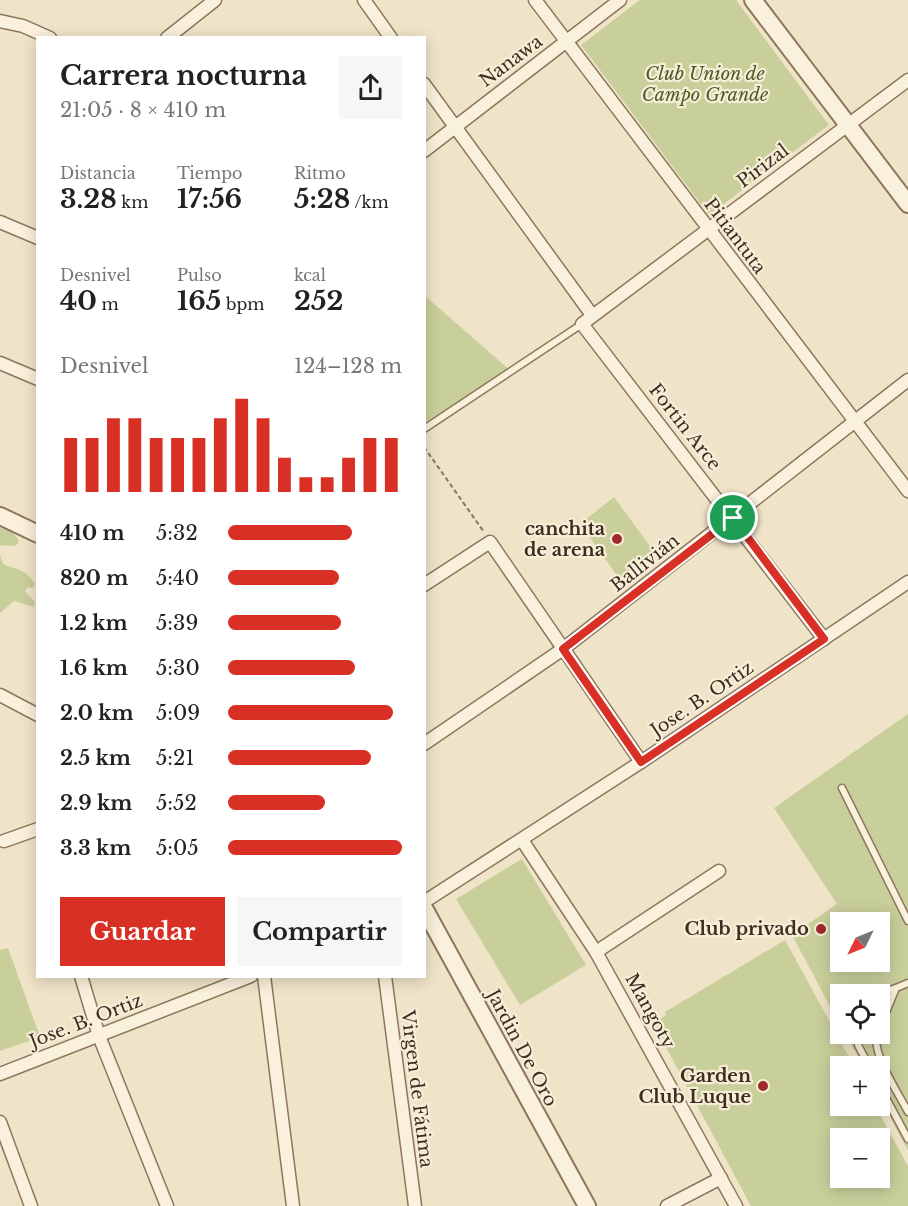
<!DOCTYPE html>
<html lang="es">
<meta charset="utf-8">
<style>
body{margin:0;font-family:"Libre Baskerville",serif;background:#f6f6f6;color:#222;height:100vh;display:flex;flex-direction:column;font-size:22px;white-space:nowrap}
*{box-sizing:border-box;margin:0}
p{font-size:20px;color:#767676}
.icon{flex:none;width:33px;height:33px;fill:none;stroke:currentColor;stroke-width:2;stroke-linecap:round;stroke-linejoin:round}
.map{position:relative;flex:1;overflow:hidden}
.details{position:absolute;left:36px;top:36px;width:390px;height:942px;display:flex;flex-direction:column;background:#fff;border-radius:0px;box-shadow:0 3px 15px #0003}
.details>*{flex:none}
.needle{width:39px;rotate:227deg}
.fabs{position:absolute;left:830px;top:912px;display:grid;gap:12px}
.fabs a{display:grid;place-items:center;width:60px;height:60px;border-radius:0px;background:#fff;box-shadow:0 3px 15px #0003;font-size:30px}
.pin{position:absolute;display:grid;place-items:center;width:51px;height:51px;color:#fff;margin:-26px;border:3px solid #fff;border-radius:50%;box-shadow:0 2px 6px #0007}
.round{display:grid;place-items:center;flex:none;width:63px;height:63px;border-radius:0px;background:#f6f6f6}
.summary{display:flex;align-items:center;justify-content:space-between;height:102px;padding:0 24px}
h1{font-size:27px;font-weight:800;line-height:45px}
.figures{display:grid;grid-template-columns:repeat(3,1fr);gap:9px;height:102px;padding:6px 24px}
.figures div{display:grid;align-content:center}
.figures b{font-size:26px;font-weight:800}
.figures small{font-size:16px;font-weight:400}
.figures p{font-size:16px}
.chart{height:168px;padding:12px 24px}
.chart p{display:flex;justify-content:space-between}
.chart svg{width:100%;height:108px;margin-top:6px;stroke:#d93025;stroke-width:6}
.primary-button{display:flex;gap:12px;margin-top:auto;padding:12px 24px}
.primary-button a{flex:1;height:69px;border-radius:0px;background:#d93025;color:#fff;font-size:24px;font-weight:800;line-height:69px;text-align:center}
.primary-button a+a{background:#f6f6f6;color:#222}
ul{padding:0 24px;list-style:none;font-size:20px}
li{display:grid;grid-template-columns:96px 72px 1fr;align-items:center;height:45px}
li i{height:15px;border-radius:8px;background:#d93025}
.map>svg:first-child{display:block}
.green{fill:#c9cf9b;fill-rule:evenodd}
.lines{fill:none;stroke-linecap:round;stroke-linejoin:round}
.service-casing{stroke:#8d765c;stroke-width:9}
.minor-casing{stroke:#8d765c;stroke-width:15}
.tertiary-casing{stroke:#8d765c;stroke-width:20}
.path{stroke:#8d765c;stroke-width:2;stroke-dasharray:4.5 3;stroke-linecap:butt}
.service{stroke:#faf1dc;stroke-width:6}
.minor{stroke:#faf1dc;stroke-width:12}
.tertiary{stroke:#faf1dc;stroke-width:16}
.route-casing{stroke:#fff;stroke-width:12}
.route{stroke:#d93025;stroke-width:8}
.poi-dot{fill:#9e2a2b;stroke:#f7eed8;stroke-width:2}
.labels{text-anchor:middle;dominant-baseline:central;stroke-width:4.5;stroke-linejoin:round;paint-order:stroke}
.street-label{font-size:18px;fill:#3d2e20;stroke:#f7eed8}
.park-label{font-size:18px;font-style:italic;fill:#4d5a26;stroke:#f7eed8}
.poi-label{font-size:18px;font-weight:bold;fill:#3d2e20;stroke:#f7eed8;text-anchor:end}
</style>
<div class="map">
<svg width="908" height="1206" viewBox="0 0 908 1206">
<rect width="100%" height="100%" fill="#f0e4c8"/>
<!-- green -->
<g class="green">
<polygon points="640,0 736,0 829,125 709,215 581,45"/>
<polygon points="424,295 511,371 425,422 424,422"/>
<polygon points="614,497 655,553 621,581 580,524"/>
<polygon points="0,528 11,531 18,539 18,544 14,546 0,545"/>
<path d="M0 555 3 564C17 571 24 567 35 584L33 588 28 587 25 591 35 602 34 607 14 601 0 613Z"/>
<path d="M908 714V1151L879 1097V1066H863L845 1034H879V994H840V1025L792 935 837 904 774 808ZM840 922H879V962H840Z"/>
<polygon points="522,859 586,965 520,1005 456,899"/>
<path d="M785 940 854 1066H840V1106H875L908 1166V1206H751L653 1023 666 1015 665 1012ZM840 1138H879V1178H840Z"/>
<polygon points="8,948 40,1037 0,1051 0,950"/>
</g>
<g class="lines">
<defs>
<g id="service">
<polyline points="424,429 582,324"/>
<polyline points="842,788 908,921"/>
<polyline points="896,988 908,983"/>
<polyline points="878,994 896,988 879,1029"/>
<polyline points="858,1034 858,1045 869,1066"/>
<path d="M877 1034C871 1053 899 1094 908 1112"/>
<polyline points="879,1085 908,1139"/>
</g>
<g id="minor">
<polyline points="364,0 391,38"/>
<polyline points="535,0 908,491"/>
<polyline points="0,21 23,26 50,38"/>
<polyline points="167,38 215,0"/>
<polyline points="424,84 592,315"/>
<polyline points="424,151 620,0"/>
<polyline points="0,222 38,238"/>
<polyline points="0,363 38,379"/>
<polyline points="424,585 490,542 641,762"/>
<polyline points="824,639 582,324 908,80"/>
<polyline points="0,695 38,715"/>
<polyline points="424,744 563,649 908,380"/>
<polyline points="522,840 596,952 736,1206"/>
<polyline points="4,841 38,829"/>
<polyline points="424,902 641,762 908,582"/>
<polyline points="596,952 719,871"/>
<polyline points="81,976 99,1036 167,1206"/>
<polyline points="264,976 293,1206"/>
<polyline points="385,976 415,1206"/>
<polyline points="0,1074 251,976"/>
<polyline points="0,1122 31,1206"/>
<polyline points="667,1206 721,1178"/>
</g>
<g id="tertiary">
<polyline points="753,0 908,204"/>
<polyline points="0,516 38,534"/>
<polyline points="424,908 587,1206"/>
</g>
</defs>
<!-- service casing -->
<use href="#service" class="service-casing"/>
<!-- minor casing -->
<use href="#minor" class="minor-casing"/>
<!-- tertiary casing -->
<use href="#tertiary" class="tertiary-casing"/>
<!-- path -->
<polyline class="path" points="424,447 484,532"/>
<!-- service -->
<use href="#service" class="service"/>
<!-- minor -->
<use href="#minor" class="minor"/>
<!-- tertiary -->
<use href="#tertiary" class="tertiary"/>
</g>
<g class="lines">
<defs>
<polygon id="route" points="733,518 824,639 641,762 563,649"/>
</defs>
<!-- route casing -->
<use href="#route" class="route-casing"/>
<!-- route -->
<use href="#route" class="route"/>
</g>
<!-- markers -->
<g class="poi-dot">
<circle cx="617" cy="539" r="6"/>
<circle cx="821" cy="929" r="6"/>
<circle cx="763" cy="1086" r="6"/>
</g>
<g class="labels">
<!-- street labels -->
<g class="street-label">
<text transform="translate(511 61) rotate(-37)">Nanawa</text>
<text transform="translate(763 166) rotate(-37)">Pirizal</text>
<text transform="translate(735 236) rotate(53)">Pitiantuta</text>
<text transform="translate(685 427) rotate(52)">Fortin Arce</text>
<text transform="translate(645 563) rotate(-38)">Ballivián</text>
<text transform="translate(702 699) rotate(-34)">Jose. B. Ortiz</text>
<text transform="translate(650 1011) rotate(61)">Mangoty</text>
<text transform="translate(86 1021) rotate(-21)">Jose. B. Ortiz</text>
<text transform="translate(522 1048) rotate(62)">Jardin De Oro</text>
<text transform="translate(417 1089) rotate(83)">Virgen de Fátima</text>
</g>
<!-- park labels -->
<g class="park-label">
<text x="705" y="74">Club Union de<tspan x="705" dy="21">Campo Grande</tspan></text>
</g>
<!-- poi labels -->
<g class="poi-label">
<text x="605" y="529">canchita<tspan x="605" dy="21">de arena</tspan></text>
<text x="809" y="929">Club privado</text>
<text x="751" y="1076">Garden<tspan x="751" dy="21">Club Luque</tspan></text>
</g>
</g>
</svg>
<div class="fabs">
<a><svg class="needle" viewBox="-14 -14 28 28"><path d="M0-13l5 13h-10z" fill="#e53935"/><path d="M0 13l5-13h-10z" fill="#767676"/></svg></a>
<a><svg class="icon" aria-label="locate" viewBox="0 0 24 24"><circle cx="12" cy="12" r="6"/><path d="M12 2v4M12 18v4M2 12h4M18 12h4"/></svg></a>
<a>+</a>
<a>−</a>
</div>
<div class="pin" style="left:733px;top:518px;background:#1e9e55"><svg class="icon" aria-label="arrive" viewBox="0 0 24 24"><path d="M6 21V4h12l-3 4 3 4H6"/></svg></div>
<section class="details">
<div class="summary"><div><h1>Carrera nocturna</h1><p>21:05 · 8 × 410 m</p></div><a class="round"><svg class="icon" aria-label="share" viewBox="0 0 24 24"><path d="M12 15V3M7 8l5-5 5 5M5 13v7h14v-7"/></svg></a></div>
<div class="figures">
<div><p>Distancia</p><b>3.28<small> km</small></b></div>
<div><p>Tiempo</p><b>17:56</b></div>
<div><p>Ritmo</p><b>5:28<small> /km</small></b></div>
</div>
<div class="figures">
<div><p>Desnivel</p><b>40<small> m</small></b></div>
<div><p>Pulso</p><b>165<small> bpm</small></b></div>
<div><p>kcal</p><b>252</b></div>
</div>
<div class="chart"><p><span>Desnivel</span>124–128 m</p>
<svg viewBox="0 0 160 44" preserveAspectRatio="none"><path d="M5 44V22M15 44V22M25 44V14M35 44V14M45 44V22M55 44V22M65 44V22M75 44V14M85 44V6M95 44V14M105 44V30M115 44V38M125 44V38M135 44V30M145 44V22M155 44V22"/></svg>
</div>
<ul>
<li><b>410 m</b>5:32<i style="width:71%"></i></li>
<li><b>820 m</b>5:40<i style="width:64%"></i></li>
<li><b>1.2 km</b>5:39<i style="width:65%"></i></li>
<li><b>1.6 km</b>5:30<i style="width:73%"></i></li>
<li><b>2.0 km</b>5:09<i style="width:95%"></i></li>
<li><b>2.5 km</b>5:21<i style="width:82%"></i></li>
<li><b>2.9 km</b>5:52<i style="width:56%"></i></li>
<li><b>3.3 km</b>5:05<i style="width:100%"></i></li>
</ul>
<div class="primary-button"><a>Guardar</a><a>Compartir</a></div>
</section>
</div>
